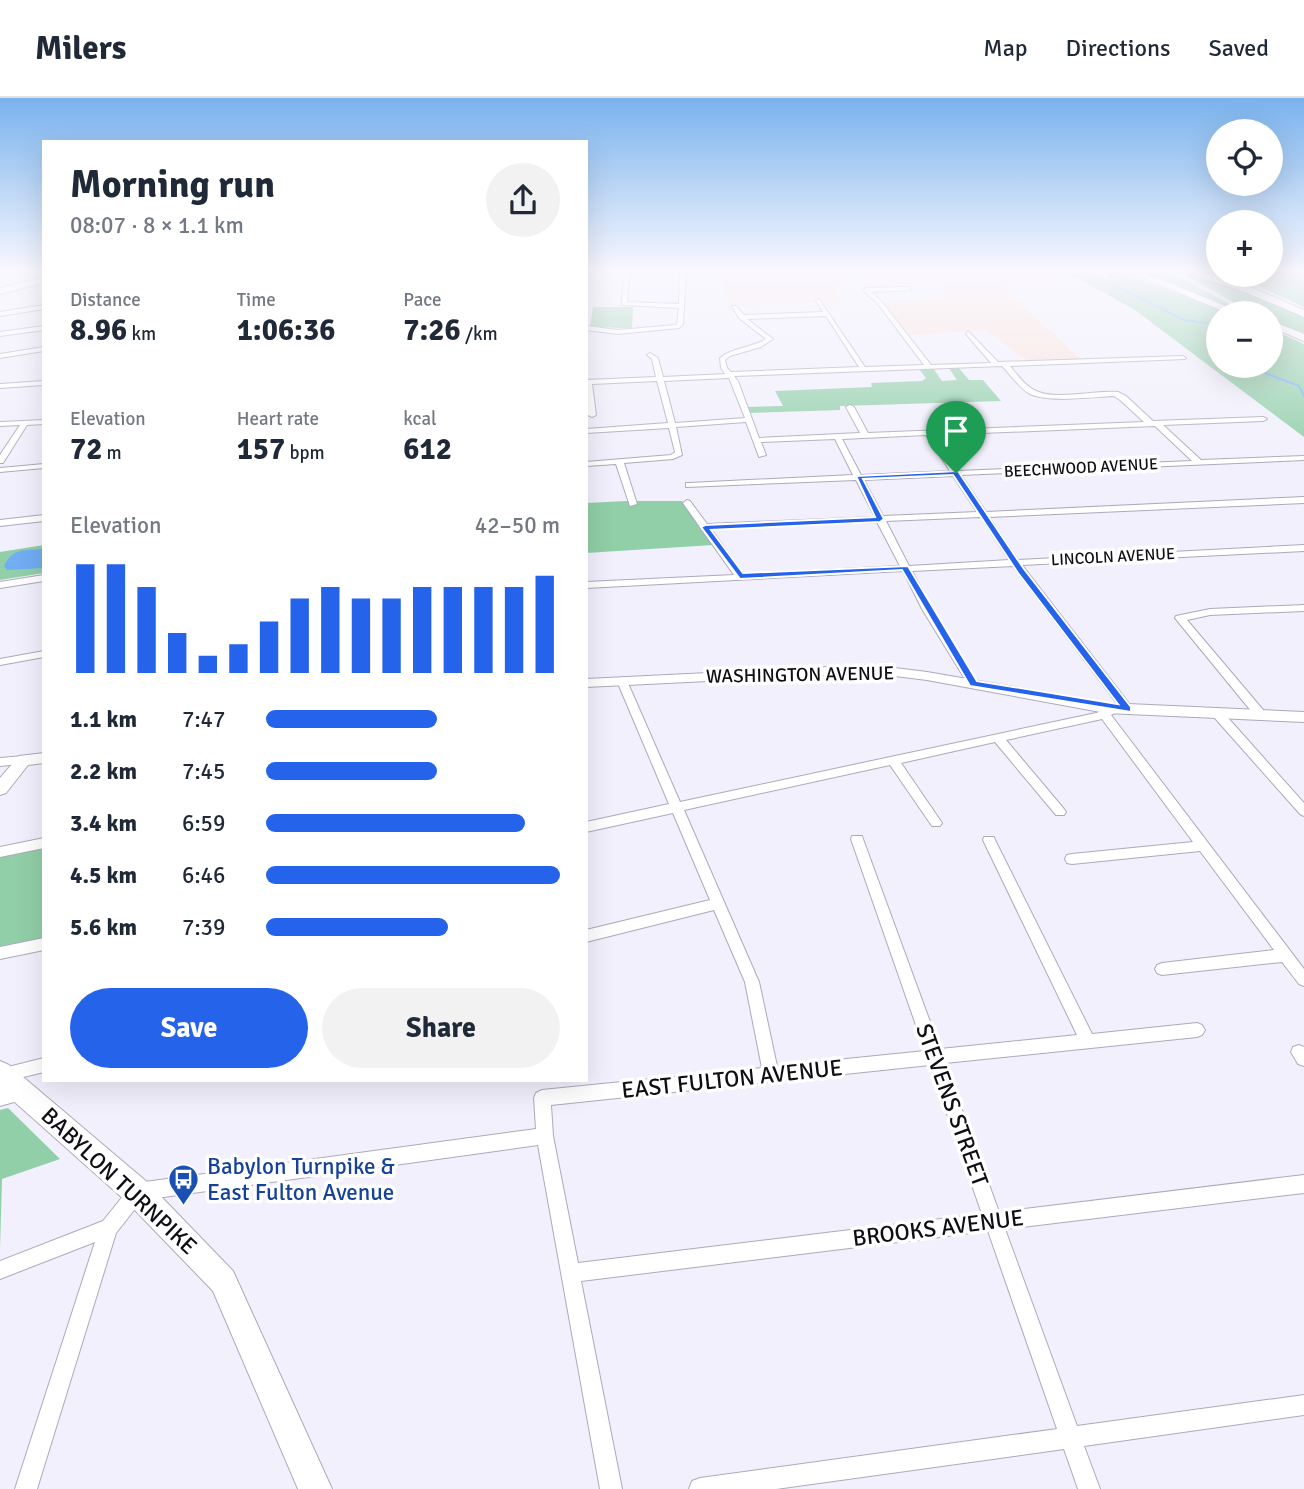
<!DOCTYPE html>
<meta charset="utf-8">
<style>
body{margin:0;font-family:Signika,sans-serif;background:#f2f2f3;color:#1f2937;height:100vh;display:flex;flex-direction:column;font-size:26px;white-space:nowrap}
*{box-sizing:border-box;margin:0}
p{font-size:23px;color:#747a83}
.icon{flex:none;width:38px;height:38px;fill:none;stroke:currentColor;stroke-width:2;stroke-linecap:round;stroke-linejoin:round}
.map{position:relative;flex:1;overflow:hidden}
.sheet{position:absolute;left:42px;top:42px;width:546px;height:942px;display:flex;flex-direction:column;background:#fff;border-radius:0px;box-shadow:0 7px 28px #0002}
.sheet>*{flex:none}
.tools{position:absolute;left:1206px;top:21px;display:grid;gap:14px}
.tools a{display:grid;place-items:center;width:77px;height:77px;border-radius:50%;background:#fff;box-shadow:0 7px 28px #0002;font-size:35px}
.pin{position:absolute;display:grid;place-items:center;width:60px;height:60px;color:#fff;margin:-72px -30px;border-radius:50% 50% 50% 0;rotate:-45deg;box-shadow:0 0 7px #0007}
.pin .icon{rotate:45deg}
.round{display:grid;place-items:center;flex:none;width:74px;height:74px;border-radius:37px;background:#f2f2f3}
.headline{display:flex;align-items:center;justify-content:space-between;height:119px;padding:0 28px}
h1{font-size:38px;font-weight:700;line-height:52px}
.figures{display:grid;grid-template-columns:repeat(3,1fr);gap:10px;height:119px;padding:7px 28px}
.figures div{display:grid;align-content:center}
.figures b{font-size:30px;font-weight:700}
.figures small{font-size:19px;font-weight:400}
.figures p{font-size:19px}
.chart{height:196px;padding:14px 28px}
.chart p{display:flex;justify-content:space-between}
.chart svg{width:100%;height:126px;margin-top:7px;stroke:#2563eb;stroke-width:6}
.action{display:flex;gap:14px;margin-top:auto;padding:14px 28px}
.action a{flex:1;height:80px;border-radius:42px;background:#2563eb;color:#fff;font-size:28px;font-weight:700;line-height:80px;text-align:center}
.action a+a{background:#f2f2f3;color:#1f2937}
ul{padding:0 28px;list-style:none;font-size:23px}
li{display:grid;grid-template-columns:112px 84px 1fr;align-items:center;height:52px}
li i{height:18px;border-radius:9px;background:#2563eb}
header{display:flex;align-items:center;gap:42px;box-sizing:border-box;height:98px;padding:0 35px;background:#fff;border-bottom:2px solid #e0e1e3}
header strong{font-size:33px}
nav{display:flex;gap:38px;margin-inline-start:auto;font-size:24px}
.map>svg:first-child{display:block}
.education{fill:#fae2d8}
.green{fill:#91cfa8}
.water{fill:#72aef4}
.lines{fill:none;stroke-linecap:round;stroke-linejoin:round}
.stream{stroke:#72aef4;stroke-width:2}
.street-casing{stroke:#ada9bc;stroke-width:2}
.secondary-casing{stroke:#ada9bc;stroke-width:2}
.primary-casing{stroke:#ada9bc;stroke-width:2}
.highway-casing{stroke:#ada9bc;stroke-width:2}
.street{fill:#fff;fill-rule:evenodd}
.secondary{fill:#fff;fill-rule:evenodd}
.primary{fill:#fff;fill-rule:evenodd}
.highway{fill:#fff;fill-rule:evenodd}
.route{fill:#2563eb;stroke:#fff;stroke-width:2;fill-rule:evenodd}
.labels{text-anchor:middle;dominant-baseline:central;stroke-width:7;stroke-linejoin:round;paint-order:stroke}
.far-street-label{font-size:16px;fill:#100e15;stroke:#fff}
.street-label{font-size:19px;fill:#100e15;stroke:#fff}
.near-street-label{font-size:23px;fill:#100e15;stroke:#fff}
.near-transit-label{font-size:23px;fill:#164399;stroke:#fff;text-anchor:start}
</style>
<header>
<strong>Milers</strong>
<nav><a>Map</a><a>Directions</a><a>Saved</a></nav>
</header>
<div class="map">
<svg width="1304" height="1391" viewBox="0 0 1304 1391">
<rect width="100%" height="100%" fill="#f2f0fc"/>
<!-- education -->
<polygon class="education" points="720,172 1053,172 1076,180 996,182 1080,261 1028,263 985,232 910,237 882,203 940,202 946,181 833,180 837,203 789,204 728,210"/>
<!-- green -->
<g class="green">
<polygon points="1057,172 1084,172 1107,181 1110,175 1102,172 1112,172 1234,215 1218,215 1218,268 1270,268 1271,231 1304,246 1304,339 1135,212 1076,179"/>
<polygon points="1130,172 1166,172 1246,215 1241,215"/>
<polygon points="1176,172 1223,184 1304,217 1304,239 1271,223 1270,215 1253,215"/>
<polygon points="1271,172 1304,172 1304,209 1234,177 1270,177"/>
<polygon points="593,209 633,209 632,231 590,228"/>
<polygon points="948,269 958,269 969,282 983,282 1001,303 840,308 840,312 749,315 747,309 783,308 775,293 872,289 871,285 922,283 926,280 918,270 933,270 942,283 957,282"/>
<polygon points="627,403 682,403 713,447 586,455 586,405"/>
<polygon points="44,447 44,475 0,482 0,454"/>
<polygon points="44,750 44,840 0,849 0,759"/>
<polygon points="8,1010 60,1061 2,1081 0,1151 0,1012"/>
</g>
<!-- water -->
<path class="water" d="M44 451V470L7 472 4 468C13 449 24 453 44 451Z"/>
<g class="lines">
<!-- stream -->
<g class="stream">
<polyline points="1105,182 1184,222 1218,227"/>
<polyline points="1255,268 1265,275 1299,288 1304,298"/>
</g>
<defs>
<g id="street">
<polygon points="624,172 630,172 627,204 679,206 680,172 686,172 683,226 679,230 618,236 586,232 586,228 618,232 675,227 677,226 679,210 622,207"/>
<path d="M909 189 911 192 871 194 882 204 931 267 991 265 966 236 968 233 998 264 1183 258 1186 260 1185 261 1010 268C1017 276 1024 287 1034 292 1054 303 1094 292 1118 294L1126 298 1153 323 1263 319 1267 321 1263 323 1163 327 1201 362 1304 358V362L961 377 986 414 1304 399V405L989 419 1018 462 1304 447V453L1022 467 1131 608 1133 611 1131 614 1127 615 1122 612 1111 617 1304 871V888L1299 886 1282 864 1162 877 1157 875 1155 871 1157 867 1162 865 1274 852 1200 753 1072 766 1067 765 1065 761 1067 757 1072 756 1193 744 1102 621 1006 642 1064 711 1066 714 1064 717H1056L995 644 901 665 942 725 940 728H932L890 667 684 712 759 884 777 968 925 953 851 741 852 738H862L863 741 940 951 1077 937 983 742 984 739H994L995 742 1092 936 1197 925 1202 927 1205 932 1202 937 1197 939 945 965 999 1114 1304 1077V1095L1005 1131 1077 1328 1304 1297V1317L1084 1348 1100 1391H1078L1064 1351 776 1391H689L692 1383 700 1380 1057 1331 988 1133 581 1183 622 1391H600L538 1047 142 1102 116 1135 37 1391H15L95 1144 0 1181V1163L103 1123 131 1088 137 1085 536 1031 534 1000 536 995 542 992 762 970 745 884 714 812 586 844V832L710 802 673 715 586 734V724L669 706 617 583 618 581 622 580 627 583 680 704 1096 615 1119 608 1013 468 912 473 932 511 978 586 973 589 968 586 922 511 903 473 586 490V484L734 477 683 405 687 402 690 403 707 426 875 419 856 382 686 389V385H689L853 377 835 341 761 344 766 357 759 359 746 324 676 329 682 357 673 361 624 365 637 406 630 408 616 366 586 368V364L671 357 675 354 669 330 586 335V331L668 325 657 283 592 286 596 317 592 319 588 317 586 282 656 279 652 261 647 257 650 255 658 260 663 279 725 276 721 270 720 260C733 249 751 250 766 241L739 220 732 208H736L744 217 823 214 816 203 819 201 865 269 924 267 878 206 863 192 866 190ZM826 218 859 269 731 274 727 270 725 262 730 258 761 249 773 241 747 221ZM1002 268C1011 277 1019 290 1030 296 1050 305 1091 299 1114 298L1120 302 1144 324 868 335 854 309 850 307 846 309 860 335 759 340 738 283 734 278ZM729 280 745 320 675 325 664 283ZM1155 328 1192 363 958 373 934 337ZM926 337 950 373 861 377 842 341ZM953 378 977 414 883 418 864 382ZM981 419 1009 462 909 468 886 423ZM877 424 900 468 743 476 711 431ZM930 967 982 1116 578 1165 553 1038 551 1007Z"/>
<polygon points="44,207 44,211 0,218 0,214"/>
<polygon points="44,228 44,232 0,238 0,234"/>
<polygon points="44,249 44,253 0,260 0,256"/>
<polygon points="44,283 44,287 0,290 0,286"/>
<polygon points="44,322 44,326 27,327 3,365 0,365 0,357 20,327 0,328 0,324"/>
<polygon points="44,366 44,370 0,374 0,370"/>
<polygon points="44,417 44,423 0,428 0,422"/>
<polygon points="44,477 44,483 0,490 0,484"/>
<polygon points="1304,507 1304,513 1210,517 1187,522 1264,613 1266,616 1260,620 1256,619 1175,520 1176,518 1210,511"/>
<polygon points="44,553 44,559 0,567 0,561"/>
<polygon points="1217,611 1221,612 1304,705 1304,718 1300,716 1213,618 1211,615"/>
<polygon points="24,658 30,662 28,665 0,668 0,660"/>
<polygon points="44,740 44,750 0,759 0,749"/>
<polygon points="44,840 44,852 0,861 0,849"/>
<polygon points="1299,947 1304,949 1304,968 1298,966 1291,954 1293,949"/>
<polygon points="44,960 44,974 3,984 0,983 0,971"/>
</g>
<g id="secondary">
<polygon points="871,567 927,574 1106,605 1304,614 1304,624 1106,615 927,582 871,575 586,589 586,581"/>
<polygon points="44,655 44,665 28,667 6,695 0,697 0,680 19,658"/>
<polygon points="21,983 28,986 31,993 28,1000 0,1008 0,988"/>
</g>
<polygon id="primary" points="0,963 9,967 147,1084 233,1173 332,1391 298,1391 213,1193 127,1104 0,991"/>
<g id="highway">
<polygon points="1124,172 1138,172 1242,215 1228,215"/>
<path d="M1178 172C1221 172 1265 196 1304 212V219L1245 194Z"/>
<polygon points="44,179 44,185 0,196 0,190"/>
<polygon points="1270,222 1304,236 1304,243 1270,229"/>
</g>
</defs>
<!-- street casing -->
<use href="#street" class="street-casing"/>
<!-- secondary casing -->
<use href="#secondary" class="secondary-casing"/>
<!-- primary casing -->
<use href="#primary" class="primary-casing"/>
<!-- highway casing -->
<use href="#highway" class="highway-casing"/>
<!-- street -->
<use href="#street" class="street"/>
<!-- secondary -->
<use href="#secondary" class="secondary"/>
<!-- primary -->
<use href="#primary" class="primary"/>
<!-- highway -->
<use href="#highway" class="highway"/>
</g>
<!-- sky -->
<linearGradient id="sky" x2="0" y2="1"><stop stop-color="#79b2ed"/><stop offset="0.47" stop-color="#f9f8fe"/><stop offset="1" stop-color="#f9f8fe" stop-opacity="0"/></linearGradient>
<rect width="1304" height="367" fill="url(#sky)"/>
<!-- route -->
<path class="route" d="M958 373 1024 471 1131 609V614L970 588 902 472 740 481 701 429 705 427 875 419 856 378ZM953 377 1018 475 1118 606 977 583 908 468 743 475 711 432 880 424 884 421 863 381Z"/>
<!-- icons -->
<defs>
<symbol id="bus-pin" viewBox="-11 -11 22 30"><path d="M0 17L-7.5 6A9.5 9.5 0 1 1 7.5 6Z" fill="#1a4fb4" stroke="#fff"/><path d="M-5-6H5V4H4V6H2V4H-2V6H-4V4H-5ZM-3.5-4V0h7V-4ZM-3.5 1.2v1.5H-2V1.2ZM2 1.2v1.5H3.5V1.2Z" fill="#fff"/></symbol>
</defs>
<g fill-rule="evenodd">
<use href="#bus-pin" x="166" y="1064" width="35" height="47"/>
</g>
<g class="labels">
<!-- far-street labels -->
<g class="far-street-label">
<text transform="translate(1081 370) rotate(-3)">BEECHWOOD AVENUE</text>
<text transform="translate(1113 459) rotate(-3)">LINCOLN AVENUE</text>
</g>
<!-- street labels -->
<g class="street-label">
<text transform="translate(800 577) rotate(-1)">WASHINGTON AVENUE</text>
</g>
<!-- near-street labels -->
<g class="near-street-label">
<text transform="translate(732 981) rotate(-6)">EAST FULTON AVENUE</text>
<text transform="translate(952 1007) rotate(70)">STEVENS STREET</text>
<text transform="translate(119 1083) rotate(43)">BABYLON TURNPIKE</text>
<text transform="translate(938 1130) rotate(-7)">BROOKS AVENUE</text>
</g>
<!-- near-transit labels -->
<g class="near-transit-label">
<text x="207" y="1068">Babylon Turnpike &amp;<tspan x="207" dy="26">East Fulton Avenue</tspan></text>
</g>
</g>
</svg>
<div class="tools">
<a><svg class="icon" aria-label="locate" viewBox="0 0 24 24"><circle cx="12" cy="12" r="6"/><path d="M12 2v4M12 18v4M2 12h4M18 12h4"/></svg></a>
<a>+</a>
<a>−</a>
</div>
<div class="pin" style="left:956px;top:375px;background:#1e9e55"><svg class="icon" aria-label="arrive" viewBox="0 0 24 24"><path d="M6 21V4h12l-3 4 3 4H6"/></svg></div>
<section class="sheet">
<div class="headline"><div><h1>Morning run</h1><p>08:07 · 8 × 1.1 km</p></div><a class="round"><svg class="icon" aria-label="share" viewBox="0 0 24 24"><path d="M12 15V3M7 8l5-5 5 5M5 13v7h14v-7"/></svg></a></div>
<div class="figures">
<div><p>Distance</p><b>8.96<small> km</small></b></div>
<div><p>Time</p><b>1:06:36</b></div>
<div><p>Pace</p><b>7:26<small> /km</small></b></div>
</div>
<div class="figures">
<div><p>Elevation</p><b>72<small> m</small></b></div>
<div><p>Heart rate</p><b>157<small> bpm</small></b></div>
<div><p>kcal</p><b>612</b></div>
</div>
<div class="chart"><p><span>Elevation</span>42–50 m</p>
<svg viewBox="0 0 160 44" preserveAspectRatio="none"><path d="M5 44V6M15 44V6M25 44V14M35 44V30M45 44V38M55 44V34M65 44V26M75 44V18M85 44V14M95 44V18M105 44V18M115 44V14M125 44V14M135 44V14M145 44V14M155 44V10"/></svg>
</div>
<ul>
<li><b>1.1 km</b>7:47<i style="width:58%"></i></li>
<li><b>2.2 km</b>7:45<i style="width:58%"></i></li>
<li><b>3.4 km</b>6:59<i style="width:88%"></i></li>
<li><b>4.5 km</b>6:46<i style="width:100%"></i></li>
<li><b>5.6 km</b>7:39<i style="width:62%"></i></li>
</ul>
<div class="action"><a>Save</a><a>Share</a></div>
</section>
</div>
